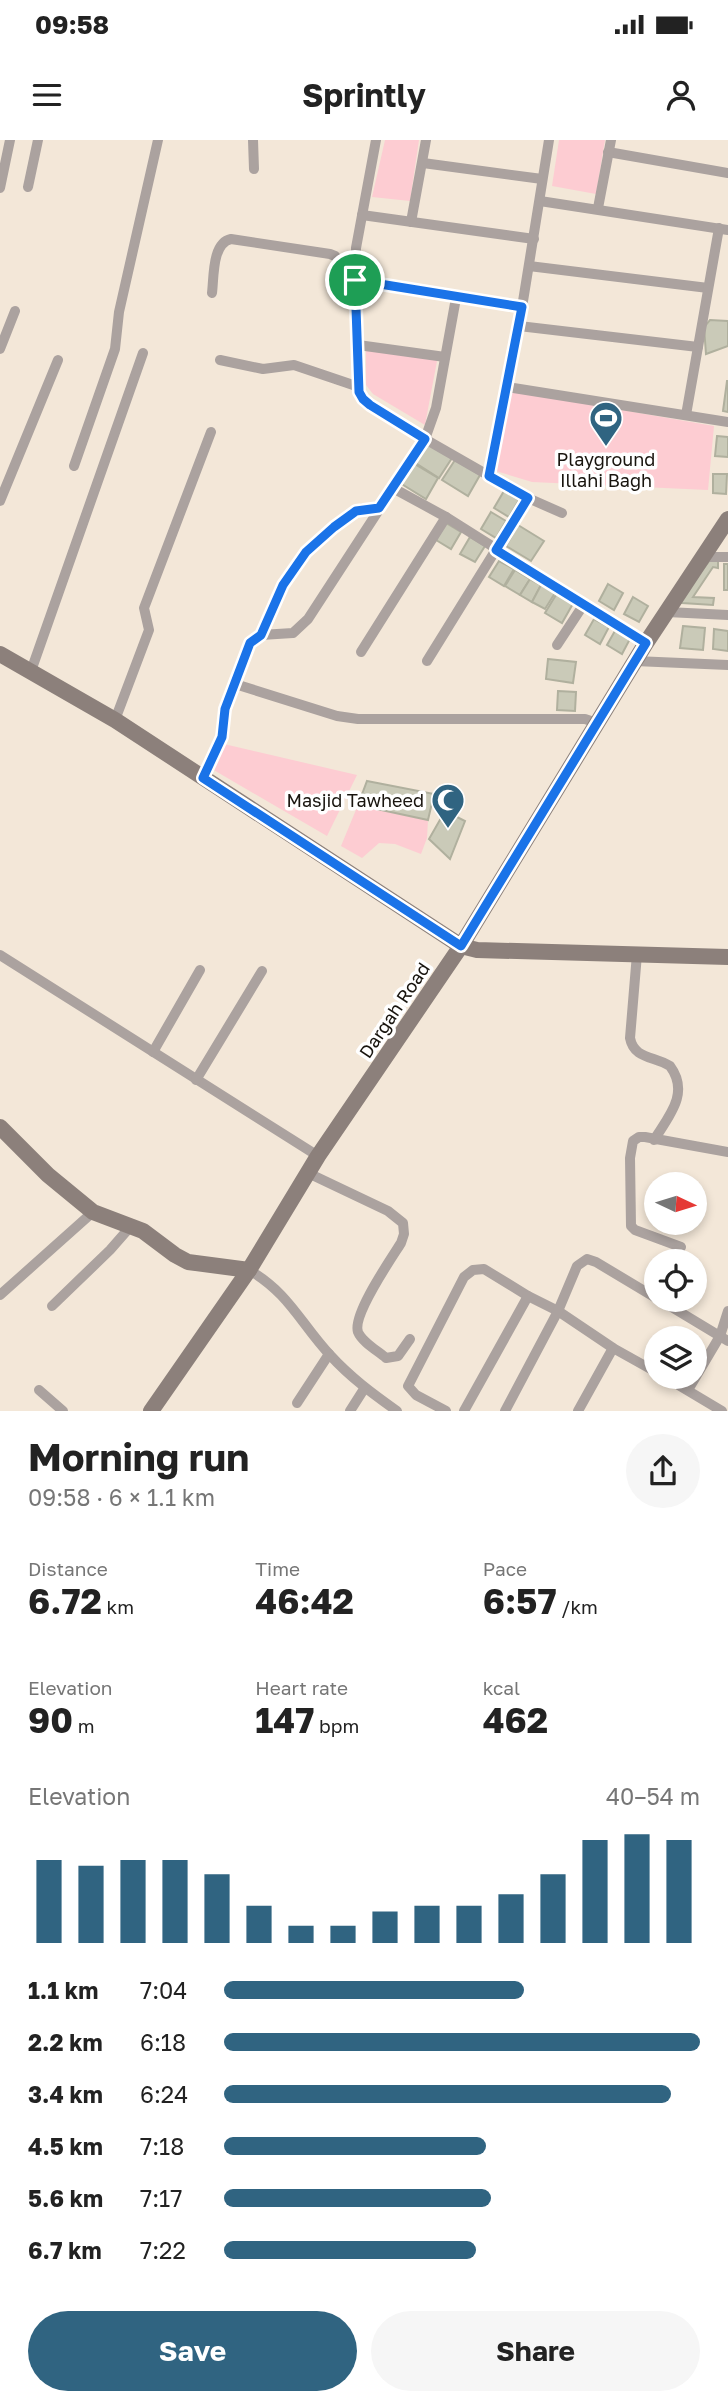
<!DOCTYPE html>
<meta charset="utf-8">
<style>
body{margin:0;font-family:"Golos Text",sans-serif;background:#f6f6f6;color:#222;height:100vh;display:flex;flex-direction:column;font-size:26px;white-space:nowrap}
*{box-sizing:border-box;margin:0}
p{font-size:23px;color:#767676}
.icon{flex:none;width:38px;height:38px;fill:none;stroke:currentColor;stroke-width:2;stroke-linecap:round;stroke-linejoin:round}
.map{position:relative;height:1271px;overflow:hidden}
.side{display:flex;flex-direction:column;background:#fff;flex:1}
.side>*{flex:none}
.needle{width:46px;rotate:94deg}
.controls{position:absolute;left:644px;top:1032px;display:grid;gap:14px}
.controls a{display:grid;place-items:center;width:63px;height:63px;border-radius:50%;background:#fff;box-shadow:0 4px 10px #0003;font-size:35px}
.pin{position:absolute;display:grid;place-items:center;width:60px;height:60px;color:#fff;margin:-30px;border:4px solid #fff;border-radius:50%;box-shadow:0 2px 7px #0007}
.round{display:grid;place-items:center;flex:none;width:74px;height:74px;border-radius:37px;background:#f6f6f6}
.head{display:flex;align-items:center;justify-content:space-between;height:119px;padding:0 28px}
h1{font-size:38px;font-weight:700;line-height:52px}
.metrics{display:grid;grid-template-columns:repeat(3,1fr);gap:10px;height:119px;padding:7px 28px}
.metrics div{display:grid;align-content:center}
.metrics b{font-size:35px;font-weight:700}
.metrics small{font-size:19px;font-weight:400}
.metrics p{font-size:19px}
.chart{height:196px;padding:14px 28px}
.chart p{display:flex;justify-content:space-between}
.chart svg{width:100%;height:126px;margin-top:7px;stroke:#306481;stroke-width:6}
.cta{display:flex;gap:14px;margin-top:auto;padding:14px 28px}
.cta a{flex:1;height:80px;border-radius:42px;background:#306481;color:#fff;font-size:28px;font-weight:700;line-height:80px;text-align:center}
.cta a+a{background:#f6f6f6;color:#222}
ul{padding:0 28px;list-style:none;font-size:23px}
li{display:grid;grid-template-columns:112px 84px 1fr;align-items:center;height:52px}
li i{height:18px;border-radius:9px;background:#306481}
.status{display:flex;justify-content:space-between;align-items:center;height:49px;padding:0 35px;background:#fff;direction:ltr}
.status svg{height:19px;fill:currentColor}
header{display:flex;justify-content:space-between;align-items:center;height:91px;padding:0 28px;background:#fff;font-size:32px;font-weight:700}
.map>svg:first-child{display:block}
.green{fill:#fdccd2}
.building{fill:#cacab8;stroke:#b0b09e;stroke-width:2}
.lines{fill:none;stroke-linecap:round;stroke-linejoin:round}
.street{stroke:#aba29f;stroke-width:10}
.secondary{stroke:#8c807b;stroke-width:16}
.route-casing{stroke:#fff;stroke-width:14}
.route{stroke:#1a73e8;stroke-width:9}
.labels{text-anchor:middle;dominant-baseline:central;stroke-width:7;stroke-linejoin:round;paint-order:stroke}
.poi-label{font-size:18px;fill:#18140e;stroke:#fff}
.street-label{font-size:18px;fill:#18140e;stroke:#fff}
</style>
<div class="status"><b>09:58</b><svg viewBox="0 0 49 12"><path d="M0 12V9h3v3zM5 12V6h3v6zM10 12V3h3v9zM15 12V0h3v12zM26 1h20v11H26zM47 4h2v5h-2z"/></svg></div>
<header><svg class="icon" aria-label="menu" viewBox="0 0 24 24"><path d="M4 6h16M4 12h16M4 18h16"/></svg>Sprintly<svg class="icon" aria-label="person" viewBox="0 0 24 24"><circle cx="12" cy="8" r="4"/><path d="M4 21q1-7 8-7t8 7"/></svg></header>
<div class="map">
<svg width="728" height="1271" viewBox="0 0 728 1271">
<rect width="100%" height="100%" fill="#f3e7d8"/>
<!-- green -->
<g class="green">
<polygon points="385,0 419,0 410,61 372,57"/>
<polygon points="559,0 605,0 596,54 552,46"/>
<polygon points="366,207 429,212 437,221 425,285 373,254 366,245"/>
<polygon points="512,251 714,286 708,350 532,342 496,331"/>
<polygon points="224,604 357,635 327,696 212,629"/>
<polygon points="358,665 428,680 427,698 421,714 395,704 379,703 362,718 341,706"/>
</g>
<!-- building -->
<g class="building">
<polygon points="710,180 728,181 728,206 706,214 704,187"/>
<polygon points="727,241 728,241 728,272 723,271"/>
<polygon points="717,296 728,297 728,317 715,316"/>
<polygon points="426,302 452,318 439,338 414,322"/>
<polygon points="455,320 480,335 468,356 442,340"/>
<polygon points="413,323 438,338 426,359 400,343"/>
<polygon points="713,334 727,334 726,354 713,353"/>
<polygon points="504,351 519,360 509,377 494,368"/>
<polygon points="491,372 506,381 496,398 481,389"/>
<polygon points="446,383 461,392 451,409 436,400"/>
<polygon points="518,385 544,401 531,421 506,406"/>
<polygon points="470,397 485,406 475,422 460,414"/>
<polygon points="710,420 718,421 718,428 713,427 693,457 714,458 713,465 682,463 680,460"/>
<polygon points="499,421 514,429 504,446 489,437"/>
<rect x="724" y="424" width="4" height="26"/>
<polygon points="515,430 530,439 520,455 505,446"/>
<polygon points="530,439 541,445 532,462 520,455"/>
<polygon points="608,444 623,453 614,470 599,461"/>
<polygon points="541,445 555,453 545,469 532,462"/>
<polygon points="559,450 575,460 562,483 545,473"/>
<polygon points="633,457 648,466 639,482 624,474"/>
<polygon points="594,479 609,487 600,504 585,495"/>
<polygon points="683,486 705,488 703,510 680,508"/>
<polygon points="616,489 631,497 622,514 607,505"/>
<polygon points="714,489 728,491 728,511 713,509"/>
<polygon points="548,519 576,522 573,543 546,539"/>
<polygon points="558,551 576,552 575,571 557,570"/>
<polygon points="367,641 434,654 428,680 358,665"/>
<polygon points="445,671 465,681 450,719 429,699"/>
</g>
<g class="lines">
<!-- street -->
<g class="street">
<polyline points="253,0 254,29"/>
<polyline points="376,0 356,108 355,172 358,242 363,259 425,299 528,358 562,373"/>
<polyline points="608,12 728,33"/>
<polyline points="423,23 542,39"/>
<polyline points="28,47 38,0"/>
<polyline points="0,48 10,0"/>
<polyline points="540,61 728,90"/>
<polyline points="598,68 611,0"/>
<polyline points="362,75 534,99"/>
<polyline points="411,82 426,0"/>
<polyline points="529,126 708,148"/>
<path d="M212 153C214 137 212 103 231 99L330 114 335 116 355 140 522 167"/>
<polyline points="519,186 698,207"/>
<polyline points="358,205 445,217"/>
<polyline points="0,209 15,171"/>
<polyline points="220,220 263,229 294,225 359,247"/>
<polyline points="507,247 728,282"/>
<polyline points="686,275 719,88"/>
<polyline points="74,326 115,209 119,172 158,0"/>
<polyline points="489,336 519,186 549,0"/>
<polyline points="391,347 446,377 646,503"/>
<polyline points="0,361 58,220"/>
<polyline points="703,417 728,417"/>
<polyline points="667,472 728,475"/>
<polyline points="261,495 283,445 306,412 349,375 363,368 379,368"/>
<polyline points="557,505 584,464"/>
<polyline points="361,512 446,377"/>
<polyline points="427,521 528,358"/>
<polyline points="635,521 728,525"/>
<polyline points="31,531 143,213"/>
<polyline points="235,544 337,576 358,579 585,579 597,583"/>
<polyline points="115,580 149,490 144,468 211,292"/>
<polyline points="203,638 222,597 225,569 250,503 261,495 293,493 308,479 425,299 436,268 456,158"/>
<path d="M637 814 630 898C634 919 654 916 670 926 690 953 669 976 654 1000"/>
<polyline points="0,815 318,1016"/>
<polyline points="153,912 200,830"/>
<polyline points="196,940 262,831"/>
<path d="M308 1033 388 1071 403 1083 404 1094 401 1103C391 1119 352 1175 358 1192 362 1202 378 1211 386 1218L398 1216 410 1199"/>
<polyline points="681,1107 635,1090 631,1086 630,1018 633,1001 639,997 645,997 728,1012"/>
<path d="M249 1130C289 1153 301 1184 330 1215 350 1237 373 1254 397 1271"/>
<polyline points="0,1155 93,1072"/>
<polyline points="660,1160 728,1201"/>
<polyline points="52,1166 110,1110 131,1086"/>
<polyline points="665,1237 722,1271"/>
<polyline points="39,1250 63,1271"/>
<polyline points="688,1250 720,1196 728,1171"/>
<polyline points="297,1263 329,1214"/>
<polyline points="350,1271 364,1249"/>
<polyline points="446,1271 416,1255 408,1246 464,1137 473,1130 484,1129 528,1156 558,1171 613,1208 656,1232"/>
<polyline points="464,1271 528,1156"/>
<polyline points="505,1271 558,1171 577,1126 587,1119 596,1122 656,1158"/>
<polyline points="578,1271 613,1208"/>
</g>
<!-- secondary -->
<g class="secondary">
<polyline points="0,514 115,580 461,806 477,810 728,817"/>
<polyline points="0,987 48,1035 93,1072 143,1091 175,1115 188,1122 249,1130"/>
<polyline points="151,1271 249,1130 318,1016 461,806 646,503 728,379"/>
</g>
</g>
<g class="lines">
<defs>
<polygon id="route" points="355,140 522,167 489,336 528,358 496,410 646,503 461,806 203,638 222,597 225,569 250,503 261,495 283,445 306,412 334,387 356,371 379,368 425,299 370,265 363,259 359,252"/>
</defs>
<!-- route casing -->
<use href="#route" class="route-casing"/>
<!-- route -->
<use href="#route" class="route"/>
</g>
<!-- icons -->
<defs>
<symbol id="stadium-pin" viewBox="-11 -11 22 30"><path d="M0 17L-7.5 6A9.5 9.5 0 1 1 7.5 6Z" fill="#306481" stroke="#fff"/><path d="M0-5a6.5 5 0 1 0 0 10a6.5 5 0 1 0 0-10ZM-3.5-1.8h7v3.6h-7Z" fill="#fff"/></symbol>
<symbol id="mosque-pin" viewBox="-11 -11 22 30"><path d="M0 17L-7.5 6A9.5 9.5 0 1 1 7.5 6Z" fill="#306481" stroke="#fff"/><path d="M3.5-4.9A6 6 0 1 0 3.5 4.9A5 5 0 1 1 3.5-4.9Z" fill="#fff"/></symbol>
</defs>
<g fill-rule="evenodd">
<use href="#stadium-pin" x="587" y="259" width="38" height="52"/>
<use href="#mosque-pin" x="429" y="641" width="38" height="52"/>
</g>
<g class="labels">
<!-- poi labels -->
<g class="poi-label">
<text x="606" y="319">Playground<tspan x="606" dy="21">Illahi Bagh</tspan></text>
<text x="424" y="660" text-anchor="end">Masjid Tawheed</text>
</g>
<!-- street labels -->
<g class="street-label">
<text transform="translate(394 870) rotate(-56)">Dargah Road</text>
</g>
</g>
</svg>
<div class="controls">
<a><svg class="needle" viewBox="-14 -14 28 28"><path d="M0-13l5 13h-10z" fill="#e53935"/><path d="M0 13l5-13h-10z" fill="#767676"/></svg></a>
<a><svg class="icon" aria-label="locate" viewBox="0 0 24 24"><circle cx="12" cy="12" r="6"/><path d="M12 2v4M12 18v4M2 12h4M18 12h4"/></svg></a>
<a><svg class="icon" aria-label="layers" viewBox="0 0 24 24"><path d="M12 4l9 5-9 5-9-5zM3 14l9 5 9-5"/></svg></a>
</div>
<div class="pin" style="left:355px;top:140px;background:#1e9e55"><svg class="icon" aria-label="arrive" viewBox="0 0 24 24"><path d="M6 21V4h12l-3 4 3 4H6"/></svg></div>
</div>
<section class="side">
<div class="head"><div><h1>Morning run</h1><p>09:58 · 6 × 1.1 km</p></div><a class="round"><svg class="icon" aria-label="share" viewBox="0 0 24 24"><path d="M12 15V3M7 8l5-5 5 5M5 13v7h14v-7"/></svg></a></div>
<div class="metrics">
<div><p>Distance</p><b>6.72<small> km</small></b></div>
<div><p>Time</p><b>46:42</b></div>
<div><p>Pace</p><b>6:57<small> /km</small></b></div>
</div>
<div class="metrics">
<div><p>Elevation</p><b>90<small> m</small></b></div>
<div><p>Heart rate</p><b>147<small> bpm</small></b></div>
<div><p>kcal</p><b>462</b></div>
</div>
<div class="chart"><p><span>Elevation</span>40–54 m</p>
<svg viewBox="0 0 160 44" preserveAspectRatio="none"><path d="M5 44V15M15 44V17M25 44V15M35 44V15M45 44V20M55 44V31M65 44V38M75 44V38M85 44V33M95 44V31M105 44V31M115 44V27M125 44V20M135 44V8M145 44V6M155 44V8"/></svg>
</div>
<ul>
<li><b>1.1 km</b>7:04<i style="width:63%"></i></li>
<li><b>2.2 km</b>6:18<i style="width:100%"></i></li>
<li><b>3.4 km</b>6:24<i style="width:94%"></i></li>
<li><b>4.5 km</b>7:18<i style="width:55%"></i></li>
<li><b>5.6 km</b>7:17<i style="width:56%"></i></li>
<li><b>6.7 km</b>7:22<i style="width:53%"></i></li>
</ul>
<div class="cta"><a>Save</a><a>Share</a></div>
</section>
